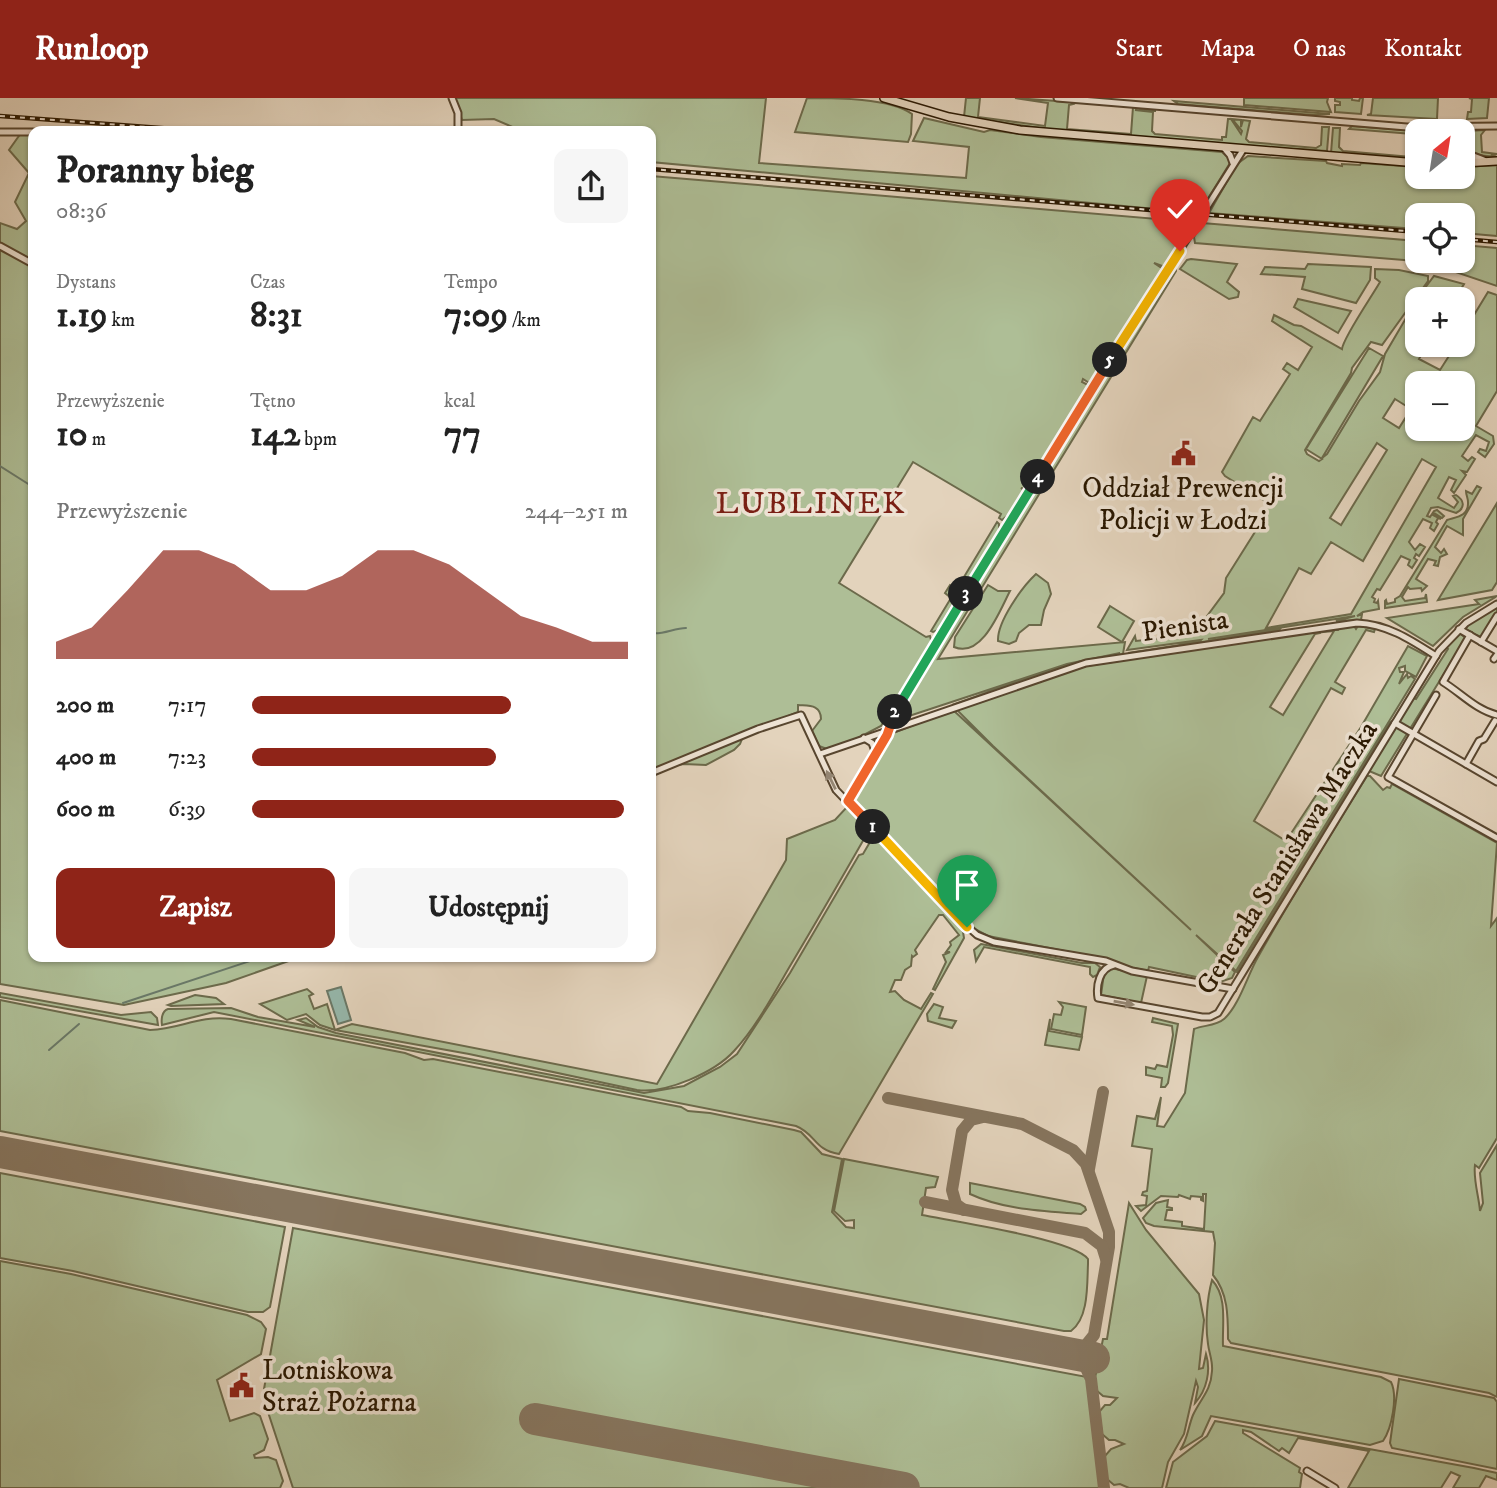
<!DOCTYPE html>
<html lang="pl">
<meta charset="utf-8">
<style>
body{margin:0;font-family:"IM FELL DW Pica",serif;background:#f6f6f6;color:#222;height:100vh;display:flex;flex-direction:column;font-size:26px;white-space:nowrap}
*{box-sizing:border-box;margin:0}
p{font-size:23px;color:#767676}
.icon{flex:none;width:38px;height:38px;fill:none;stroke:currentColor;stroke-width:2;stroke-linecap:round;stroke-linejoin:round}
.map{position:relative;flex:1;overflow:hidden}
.sheet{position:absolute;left:28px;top:28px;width:628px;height:836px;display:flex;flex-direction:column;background:#fff;border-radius:14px;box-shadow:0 2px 5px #0004}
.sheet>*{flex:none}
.needle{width:46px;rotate:30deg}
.fabs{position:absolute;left:1405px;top:21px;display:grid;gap:14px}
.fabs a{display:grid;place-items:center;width:70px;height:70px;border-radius:14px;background:#fff;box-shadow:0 2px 5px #0004;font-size:35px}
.pin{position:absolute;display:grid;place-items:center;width:60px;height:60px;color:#fff;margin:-72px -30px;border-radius:50% 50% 50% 0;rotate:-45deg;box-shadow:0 0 7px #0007}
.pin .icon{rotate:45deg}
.km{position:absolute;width:35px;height:35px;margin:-18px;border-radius:50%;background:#222;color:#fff;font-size:19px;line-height:35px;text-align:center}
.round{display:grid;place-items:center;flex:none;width:74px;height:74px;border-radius:14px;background:#f6f6f6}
.summary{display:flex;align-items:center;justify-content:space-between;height:119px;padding:0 28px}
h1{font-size:38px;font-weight:700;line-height:52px}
.figures{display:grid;grid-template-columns:repeat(3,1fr);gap:10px;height:119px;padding:7px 28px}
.figures div{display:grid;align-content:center}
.figures b{font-size:35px;font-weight:700}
.figures small{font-size:19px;font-weight:400}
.figures p{font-size:19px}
.chart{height:196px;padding:14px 28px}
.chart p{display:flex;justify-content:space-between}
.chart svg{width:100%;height:126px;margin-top:7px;fill:#8f2418;opacity:.7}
.cta{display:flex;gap:14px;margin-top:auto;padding:14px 28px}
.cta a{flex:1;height:80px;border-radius:14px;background:#8f2418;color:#fff;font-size:28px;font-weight:700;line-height:80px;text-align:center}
.cta a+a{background:#f6f6f6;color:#222}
ul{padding:0 28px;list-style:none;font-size:23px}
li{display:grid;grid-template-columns:112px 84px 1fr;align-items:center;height:52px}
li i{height:18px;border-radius:9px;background:#8f2418}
header{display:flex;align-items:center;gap:42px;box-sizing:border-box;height:98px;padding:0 35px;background:#8f2418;color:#fff}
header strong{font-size:33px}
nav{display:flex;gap:38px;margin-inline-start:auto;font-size:24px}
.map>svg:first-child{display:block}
.green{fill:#aebe96;stroke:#6c6a4b;stroke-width:2;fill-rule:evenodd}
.water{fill:#96b8ac;stroke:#6a7867;stroke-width:2}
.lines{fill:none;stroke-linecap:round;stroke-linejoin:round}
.stream{stroke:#6a7867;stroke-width:2}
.taxiway{stroke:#86755e;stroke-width:12}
.runway{stroke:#86755e;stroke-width:32}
.minor-casing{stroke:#58462f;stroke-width:9}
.major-casing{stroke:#291700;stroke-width:10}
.minor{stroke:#ede2d3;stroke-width:5}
.major{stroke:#e3d3bc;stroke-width:7}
.rail-casing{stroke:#291700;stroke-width:4.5}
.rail{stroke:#ede2d3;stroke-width:2;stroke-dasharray:5;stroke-linecap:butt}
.oneway{fill:#958774}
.split-1-casing{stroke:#fff;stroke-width:14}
.split-2-casing{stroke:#fff;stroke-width:14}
.split-3-casing{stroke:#fff;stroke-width:14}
.split-4-casing{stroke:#fff;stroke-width:14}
.split-5-casing{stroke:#fff;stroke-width:14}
.split-6-casing{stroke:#fff;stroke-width:14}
.split-1{stroke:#f5b400;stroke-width:9}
.split-2{stroke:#f0652b;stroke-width:9}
.split-3{stroke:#22a559;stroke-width:9}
.split-4{stroke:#22a559;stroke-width:9}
.split-5{stroke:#f0652b;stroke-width:9}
.split-6{stroke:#f5b400;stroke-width:9}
.labels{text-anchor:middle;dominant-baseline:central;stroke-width:7;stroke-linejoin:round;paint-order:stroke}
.poi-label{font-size:28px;fill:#291700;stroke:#ede2d3}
.street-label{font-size:28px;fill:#291700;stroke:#ede2d3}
.quarter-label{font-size:32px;letter-spacing:2px;fill:#7a1f14;stroke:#ede2d3}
</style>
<header>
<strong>Runloop</strong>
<nav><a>Start</a><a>Mapa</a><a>O nas</a><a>Kontakt</a></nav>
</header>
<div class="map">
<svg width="1497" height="1390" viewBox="0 0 1497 1390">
<rect width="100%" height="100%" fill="#e3d3bc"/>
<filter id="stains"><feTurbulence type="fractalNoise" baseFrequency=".00286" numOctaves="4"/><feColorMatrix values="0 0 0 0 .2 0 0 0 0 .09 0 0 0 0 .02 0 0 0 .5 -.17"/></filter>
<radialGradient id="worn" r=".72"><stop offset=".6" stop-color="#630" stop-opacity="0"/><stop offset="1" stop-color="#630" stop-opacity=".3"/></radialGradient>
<!-- green -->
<g class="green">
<polygon points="455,0 766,0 759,65 966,80 969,49 913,43 924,20 984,34 990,32 1041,39 1222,54 1230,61 1230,65 1199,115 651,64 651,33 522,33 494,21 462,22"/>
<path d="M807 0C836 0 890 0 912 16L911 36 908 44 795 34Z"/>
<polygon points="966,0 980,0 978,19 1045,28 1048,5 1015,0 1070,4 1073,6 1069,7 1067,31 1131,36 1133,9 1156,13 1135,12 1153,14 1152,33 1155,36 1222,42 1222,39 1226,39 1228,21 1231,21 1241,36 1242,33 1232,21 1241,22 1241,29 1243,22 1250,23 1246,41 1249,44 1316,50 1321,47 1322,29 1329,29 1327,53 1298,51 1297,53 1046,31 964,19"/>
<polygon points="1244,0 1328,0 1327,4 1331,14 1244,7"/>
<polygon points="1335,0 1352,0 1352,2 1359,3 1360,0 1363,0 1361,16 1335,14 1335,7 1340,7 1340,4 1335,3"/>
<polygon points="1373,0 1438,0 1437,21 1367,17 1371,16"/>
<polygon points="1469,0 1489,0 1487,20 1467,21 1468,14 1471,14 1472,1"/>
<polygon points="1174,3 1330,16 1313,17 1178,6"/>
<path d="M1352 28 1418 33 1417 60 1331 55 1333 30H1340L1339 49 1343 53 1412 59C1416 53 1418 42 1413 36L1349 31Z"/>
<polygon points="1485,32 1481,37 1482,54 1497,56 1491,57 1497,59 1477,57 1463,51 1463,36 1468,33"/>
<polygon points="21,35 33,36 33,164 0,146 0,125 17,131 26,123 15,104 29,75 9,52"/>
<polygon points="1248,58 1326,63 1327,65 1342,68 1342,66 1360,67 1361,65 1417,69 1418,79 1463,79 1463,69 1497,67 1497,138 1463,135 1463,117 1418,117 1417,131 1209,115 1237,66"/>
<path d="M651 78 1193 124 1165 169 1154 165 1163 171 1091 286 1083 281 1082 284 1090 288 1026 391 1021 390 1025 393 1012 414 1002 422 999 420 1001 416 913 364 839 485 926 539 930 538 932 546 881 628 856 641 827 651 819 648 812 633 821 621C821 606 808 608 798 607V614L744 636 740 646 734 652 706 667 684 666 651 671Z"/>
<polygon points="1202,125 1417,143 1418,163 1463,163 1463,147 1497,150 1497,188 1438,168 1404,162 1195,145 1194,139"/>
<polygon points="0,149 33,167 33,859 300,859 226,885 124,907 0,886"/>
<polygon points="1191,161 1237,166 1227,184 1239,194 1238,199 1229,201 1180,171 1187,162"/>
<polygon points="1308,166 1371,169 1370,182 1356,205 1302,191 1305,179 1261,176 1265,169 1305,171"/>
<polygon points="1175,168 1176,173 938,561 1125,544 1123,556 1070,567 952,607 1065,567 1120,555 1067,566 900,621 897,613 1168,174"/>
<path d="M1375 171 1399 172 1428 178V183L1382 247 1371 244 1352 270 1351 275 1305 352 1307 356 1319 363 1322 361 1306 351 1369 250 1383 258 1322 360 1327 356 1359 303 1380 274 1385 256 1419 198 1434 178 1464 186 1455 201H1418V247H1427L1419 261 1440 272 1456 247H1463V235L1488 194 1497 197V293L1476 328 1493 338 1494 346 1485 359 1478 354 1480 351 1486 353 1489 344 1476 337 1462 358 1468 363 1472 359 1475 361 1467 374 1462 373 1466 377 1454 395 1451 392 1456 382 1449 379 1438 400 1454 410 1458 404 1453 398 1456 397C1464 402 1466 410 1456 415L1438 409 1431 410 1427 418 1430 419 1434 413 1437 412 1444 418 1442 420 1434 415 1433 417 1441 421 1438 420 1436 424 1438 426 1434 433 1430 430 1432 425 1423 421 1409 444 1415 452 1420 446 1425 449 1419 458 1416 456 1414 460 1417 462 1412 470 1408 467 1410 462 1401 458 1380 492 1377 491 1372 499 1375 501 1374 504 1377 505 1378 503 1379 511 1363 514 1357 518 1362 516 1361 522 1336 523 1355 518 1208 541 1280 531 1278 533 1128 555 1199 544 1201 542 1127 552 1135 538 1136 543 1193 537 1224 495 1226 480 1265 418 1268 405 1225 378 1222 374 1253 319 1260 323 1290 276 1283 271 1287 265 1298 272 1312 249 1272 223 1274 217 1294 227 1301 228 1342 251C1343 240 1372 198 1380 184L1375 180ZM1418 285H1463V331H1418ZM1395 301 1411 311 1399 330 1383 320ZM1377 345 1387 352 1341 427 1330 420ZM1422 361 1436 369 1351 516 1266 530 1299 470 1311 476 1331 444 1363 463Z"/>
<polygon points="1298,201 1351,213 1338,235 1294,209"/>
<path d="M1477 388 1481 390 1463 421V437L1447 428 1435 449 1441 455 1444 451 1447 456 1440 459 1438 468 1434 467 1436 463 1428 461 1416 481 1427 488 1422 493 1421 490 1410 491 1408 489 1402 499 1405 503 1425 500 1426 496 1427 504 1385 510V503L1386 502 1387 506 1395 504V501L1400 498 1447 422C1455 419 1469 419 1468 404 1468 400 1466 397 1466 393L1472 396Z"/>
<polygon points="1497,405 1497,484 1492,492 1438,502"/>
<polygon points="997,424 999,426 999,434 968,482 964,479"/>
<path d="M1036 476 1048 485 1051 496 1044 512 1041 527H1029L1019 535 1016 543 1009 546 998 543C997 524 1022 489 1036 476Z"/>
<polygon points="950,487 959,492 960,501 956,501 940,528 941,531 933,534 931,533 951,500 945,495"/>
<path d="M988 487 998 493H1010C1000 512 982 561 954 549L955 539Z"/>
<polygon points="1497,498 1463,519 1433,548 1387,520 1479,506 1475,502"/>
<polygon points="1110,508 1134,523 1122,544 1098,529"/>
<polygon points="1497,509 1497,515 1481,539 1465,532 1468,527"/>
<polygon points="1340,528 1354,528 1356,531 1358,528 1375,531 1374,534 1366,532 1335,584 1345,590 1342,596 1331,590 1254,723 1286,743 1361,629 1408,548 1427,558 1416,579 1405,573 1405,568 1399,570 1400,574 1404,574 1399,586 1407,576 1408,580 1411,578 1415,581 1236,873 1196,837 1235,874 1232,880 1220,884 1149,869 1148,873 1125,868 1111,862 988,838 971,829 961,820 853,703 877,658 893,635 953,612 1191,832 993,648 956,611 1080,569 1319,532 1320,535 1315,536 1270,609 1283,617 1334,533 1323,534 1325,531 1334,529 1335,532 1338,532"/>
<polygon points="1459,535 1466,540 1381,678 1369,673 1413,600 1416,601 1448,551 1446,549"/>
<polygon points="1390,624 1391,625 1239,876 1237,874"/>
<path d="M1367 678H1370L1383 692 1387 689 1390 690 1392 686 1497 745 1491 828 1497 820V1040L1479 1070 1475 1067C1473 1081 1479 1099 1480 1113L1483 1105 1480 1075 1497 1047V1299L1489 1295 1231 1245 1228 1241C1228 1218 1228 1195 1213 1177L1215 1145 1213 1134 1154 1128 1146 1125 1143 1120 1156 1105 1168 1102 1167 1109 1172 1110V1112H1167L1165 1122 1182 1124V1128L1204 1131 1206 1096H1203V1103L1201 1102V1099L1191 1098 1190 1101 1179 1097 1178 1099 1161 1098 1141 1113 1136 1108 1146 1107 1147 1098 1142 1097 1143 1094 1147 1093 1152 1051 1132 1048 1137 1018 1155 1021 1161 999 1157 1028 1164 1029 1185 995 1194 931C1204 927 1216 928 1224 921 1239 908 1248 876 1258 859 1292 798 1330 738 1367 678Z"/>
<path d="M846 710 851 711 868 730V734C844 776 818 821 793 863 775 893 758 927 734 953 715 974 666 996 637 992L469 956 335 932 320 927 306 916 287 922 260 906 307 891 313 896 309 898 314 911 327 906 335 932 352 926 657 986 786 762 787 741 835 722Z"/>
<path d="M873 739 877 740 957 825 963 834 964 840 935 892 933 891 946 864 943 857 950 854H946L951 847 950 844 959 837 943 817H939L915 852 917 856 913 859 912 858 911 868 905 872 901 882H895L890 894 895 893 904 902 921 911 931 895 933 896 839 1056C814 1052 816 1036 796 1028L214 914 162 927C161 921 162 913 168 911L231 910 258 919 315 929 298 922 306 920 318 929 336 935 634 993 644 995 684 988 720 969 737 956 790 875 859 757 863 756Z"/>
<polygon points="981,846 1082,865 1095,865 1100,869 1097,877 1093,879 1090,876 1090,869 984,849 976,863 974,852"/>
<polygon points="1111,870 1147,878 1141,905 1101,897 1104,875"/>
<polygon points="0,895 121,917 151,914 157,920 158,927 0,899"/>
<polygon points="195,897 216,900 224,906 171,908 168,907"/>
<path d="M0 902 150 932C181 931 198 917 231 921L405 955 424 962 433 961 681 1009 688 1013 710 1015 794 1032 801 1034 822 1056 842 1061 832 1114 846 1129 854 1130V1122L845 1123 834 1113 844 1061 938 1079 935 1089 926 1090 922 1117C952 1123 1073 1141 1088 1161V1166C1087 1186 1089 1220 1071 1233H1064L0 1033Z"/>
<polygon points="1059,904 1086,909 1082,937 1051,931 1054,916 1061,917 1063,909"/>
<polygon points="934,906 943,909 939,920 956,923 952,930 928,923 927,916"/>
<polygon points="1153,920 1178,926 1168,985 1165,989 1161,989 1162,980 1146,977 1146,969 1155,971 1157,967 1167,969 1173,937 1172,928 1152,924"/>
<polygon points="1050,921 1049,933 1082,939 1079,952 1045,947"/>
<polygon points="0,1075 285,1129 270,1209 263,1214 248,1214 73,1173 0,1160"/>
<path d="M970 1085 1080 1106 1085 1109 1086 1112 1081 1116C1044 1113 1004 1112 970 1096Z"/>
<path d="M1129 1105 1146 1132 1199 1196 1204 1222 1199 1271 1203 1270 1206 1256C1211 1272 1207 1292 1195 1305L1198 1289 1196 1283 1184 1336 1168 1364 1162 1390H1129L1120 1386 1114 1387 1107 1381 1104 1359 1111 1351 1124 1346 1115 1342H1109L1102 1336 1099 1314 1105 1307H1110L1117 1300 1103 1298 1096 1292 1095 1280 1103 1241H1107Z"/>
<polygon points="293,1130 1087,1279 1100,1390 293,1390 267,1311 264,1291"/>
<polygon points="0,1163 71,1176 247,1217 261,1224 266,1231 261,1256 217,1282 230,1323 254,1315 260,1318 268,1341 264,1352 254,1357 255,1360 268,1359 276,1362 283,1383 280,1390 0,1390"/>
<path d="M1212 1182C1228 1199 1222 1227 1223 1248L1381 1279 1391 1284C1398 1298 1392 1330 1383 1343L1370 1347 1211 1318 1202 1338 1180 1352C1188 1341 1188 1329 1193 1317 1201 1300 1211 1293 1212 1273 1213 1263 1209 1255 1208 1246 1205 1227 1207 1200 1212 1182Z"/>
<polygon points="1399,1281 1494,1300 1497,1304 1497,1371 1392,1350 1390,1345"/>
<polygon points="1215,1323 1474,1370 1497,1375 1497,1382 1486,1378 1479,1390 1453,1390 1460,1378 1451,1374 1441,1390 1348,1390 1369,1353 1298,1340 1289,1355 1282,1350 1279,1353 1251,1334 1243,1332 1243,1335 1300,1370 1299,1374 1302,1376 1300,1390 1166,1390 1173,1364 1207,1338"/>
</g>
<!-- water -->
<polygon class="water" points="341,889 351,922 338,926 327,893"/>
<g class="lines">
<!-- stream -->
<g class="stream">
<polyline points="0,368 33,389"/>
<path d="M651 535C663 537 674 530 686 530"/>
<polyline points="123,905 262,859"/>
<polyline points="49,952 79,926"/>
</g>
<!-- taxiway -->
<g class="taxiway">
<polyline points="888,1000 1022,1026 1073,1052 1086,1066 1109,1134 1109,1149 1094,1237 1086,1247 1070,1255"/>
<polyline points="1089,1071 1103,994"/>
<polyline points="925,1104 1085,1135 1102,1148 1106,1161"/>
<polyline points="964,1112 956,1106 952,1092 962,1033 971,1022 983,1019"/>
<polyline points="1070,1255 1085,1268 1091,1281 1104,1390"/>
</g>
<!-- runway -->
<g class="runway">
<polyline points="0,1054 1094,1260"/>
<polyline points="535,1321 904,1390"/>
</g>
<defs>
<g id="minor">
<polyline points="452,0 458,15 458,33"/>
<polyline points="1057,0 1407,29 1497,28"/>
<polyline points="0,34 33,34"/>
<polyline points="1224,50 1230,57 1233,65"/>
<polyline points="1463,54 1484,62"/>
<polyline points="0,148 33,166"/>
<polyline points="1459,531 1497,553"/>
<path d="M1470 537 1443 584C1461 595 1476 612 1497 617"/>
<polyline points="1481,544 1497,518"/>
<polyline points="1494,561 1497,557"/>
<polyline points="1436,597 1388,679 1497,740"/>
<polyline points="1395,625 1497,684"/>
<polyline points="864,640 872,645 876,656"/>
<path d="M820 656 1086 565 1357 525C1387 526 1411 542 1436 558"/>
<polyline points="1466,666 1479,643 1484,641 1495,623"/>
<polyline points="651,675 758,631 801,617 836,692 958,820 977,837 994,844 1106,863 1132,873 1233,891"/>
<polyline points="848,703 885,640 895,613 1138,218 1243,52"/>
<path d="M1114 867C1099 870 1096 888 1098 900L1202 919H1210L1218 915 1439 553 1466 525 1497 506"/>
<polyline points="1307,1373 1335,1390"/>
</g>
<g id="major">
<polyline points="884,0 949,19 1020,32 1418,65"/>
<polyline points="1463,65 1497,63"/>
</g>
</defs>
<!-- minor casing -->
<use href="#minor" class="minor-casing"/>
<!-- major casing -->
<use href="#major" class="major-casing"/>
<!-- minor -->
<use href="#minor" class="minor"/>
<!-- major -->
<use href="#major" class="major"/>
<defs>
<g id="rail">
<polyline points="0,18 201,33"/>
<polyline points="651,71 1418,134"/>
<polyline points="1463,141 1497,144"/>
</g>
</defs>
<!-- rail casing -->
<use href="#rail" class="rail-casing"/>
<!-- rail -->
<use href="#rail" class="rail"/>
</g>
<!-- one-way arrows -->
<defs><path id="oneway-solid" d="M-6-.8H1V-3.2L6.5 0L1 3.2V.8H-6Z" transform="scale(1.75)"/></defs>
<g class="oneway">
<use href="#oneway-solid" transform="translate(831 682) rotate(-116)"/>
<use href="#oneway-solid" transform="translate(1124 905) rotate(10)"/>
</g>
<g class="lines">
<defs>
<polyline id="split-1" points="873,729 967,829"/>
<polyline id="split-2" points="873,729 848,703 887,637 895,614"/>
<polyline id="split-3" points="895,614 966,496"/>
<polyline id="split-4" points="966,496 1038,379"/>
<polyline id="split-5" points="1038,379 1110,262"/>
<polyline id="split-6" points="1110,262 1180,153"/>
</defs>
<!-- split-1 casing -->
<use href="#split-1" class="split-1-casing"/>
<!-- split-2 casing -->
<use href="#split-2" class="split-2-casing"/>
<!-- split-3 casing -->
<use href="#split-3" class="split-3-casing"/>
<!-- split-4 casing -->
<use href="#split-4" class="split-4-casing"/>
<!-- split-5 casing -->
<use href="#split-5" class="split-5-casing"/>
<!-- split-6 casing -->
<use href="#split-6" class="split-6-casing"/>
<!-- split-1 -->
<use href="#split-1" class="split-1"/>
<!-- split-2 -->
<use href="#split-2" class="split-2"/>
<!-- split-3 -->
<use href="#split-3" class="split-3"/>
<!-- split-4 -->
<use href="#split-4" class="split-4"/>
<!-- split-5 -->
<use href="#split-5" class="split-5"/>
<!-- split-6 -->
<use href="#split-6" class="split-6"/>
</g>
<!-- icons -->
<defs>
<symbol id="civic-bare" viewBox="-9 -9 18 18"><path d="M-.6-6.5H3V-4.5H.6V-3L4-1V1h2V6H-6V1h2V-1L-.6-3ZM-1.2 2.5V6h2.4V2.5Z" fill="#8f2418" stroke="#ede2d3" stroke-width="2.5" paint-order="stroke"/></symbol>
</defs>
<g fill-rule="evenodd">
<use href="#civic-bare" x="1166" y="338" width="35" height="35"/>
<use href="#civic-bare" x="224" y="1270" width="35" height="35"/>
</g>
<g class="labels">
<!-- poi labels -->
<g class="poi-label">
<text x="1183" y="390">Oddział Prewencji<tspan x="1183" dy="32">Policji w Łodzi</tspan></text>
<text x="262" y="1272" text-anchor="start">Lotniskowa<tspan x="262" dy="32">Straż Pożarna</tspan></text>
</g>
<!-- street labels -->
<g class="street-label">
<text transform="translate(1185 528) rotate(-9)">Pienista</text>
<text transform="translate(1287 760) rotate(-58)">Generała Stanisława Maczka</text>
</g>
<!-- quarter labels -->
<g class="quarter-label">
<text x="811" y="406">LUBLINEK</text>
</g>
</g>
<rect width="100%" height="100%" filter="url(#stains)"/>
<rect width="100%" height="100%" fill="url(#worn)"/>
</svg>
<div class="fabs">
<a><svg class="needle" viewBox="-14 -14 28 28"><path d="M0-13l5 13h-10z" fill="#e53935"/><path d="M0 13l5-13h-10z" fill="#767676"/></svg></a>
<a><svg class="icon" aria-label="locate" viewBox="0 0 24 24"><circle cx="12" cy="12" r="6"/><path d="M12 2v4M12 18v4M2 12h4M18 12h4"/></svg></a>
<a>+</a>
<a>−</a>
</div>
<div class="pin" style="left:967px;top:829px;background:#1e9e55"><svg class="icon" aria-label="arrive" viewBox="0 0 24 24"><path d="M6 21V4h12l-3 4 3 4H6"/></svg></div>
<div class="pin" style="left:1180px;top:153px;background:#d93025"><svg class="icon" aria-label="check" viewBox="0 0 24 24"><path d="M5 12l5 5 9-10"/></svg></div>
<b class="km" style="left:873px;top:729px">1</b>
<b class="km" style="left:895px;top:614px">2</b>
<b class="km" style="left:966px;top:496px">3</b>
<b class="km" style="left:1038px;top:379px">4</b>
<b class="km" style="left:1110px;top:262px">5</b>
<section class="sheet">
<div class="summary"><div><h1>Poranny bieg</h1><p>08:36</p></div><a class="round"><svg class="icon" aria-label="share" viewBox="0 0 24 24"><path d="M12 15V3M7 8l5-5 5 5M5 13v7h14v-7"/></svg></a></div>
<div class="figures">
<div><p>Dystans</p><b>1.19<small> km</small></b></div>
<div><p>Czas</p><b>8:31</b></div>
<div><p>Tempo</p><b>7:09<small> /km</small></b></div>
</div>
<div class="figures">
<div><p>Przewyższenie</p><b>10<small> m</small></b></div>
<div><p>Tętno</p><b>142<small> bpm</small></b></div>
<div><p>kcal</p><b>77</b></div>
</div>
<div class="chart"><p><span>Przewyższenie</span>244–251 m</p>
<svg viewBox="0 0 160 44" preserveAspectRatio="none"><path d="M0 44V38L10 33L20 20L30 6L40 6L50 11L60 20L70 20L80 15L90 6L100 6L110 11L120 20L130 29L140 33L150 38L160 38V44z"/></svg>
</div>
<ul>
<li><b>200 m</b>7:17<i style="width:69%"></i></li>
<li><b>400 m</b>7:23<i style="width:65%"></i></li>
<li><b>600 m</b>6:39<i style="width:99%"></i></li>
</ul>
<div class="cta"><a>Zapisz</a><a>Udostępnij</a></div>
</section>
</div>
